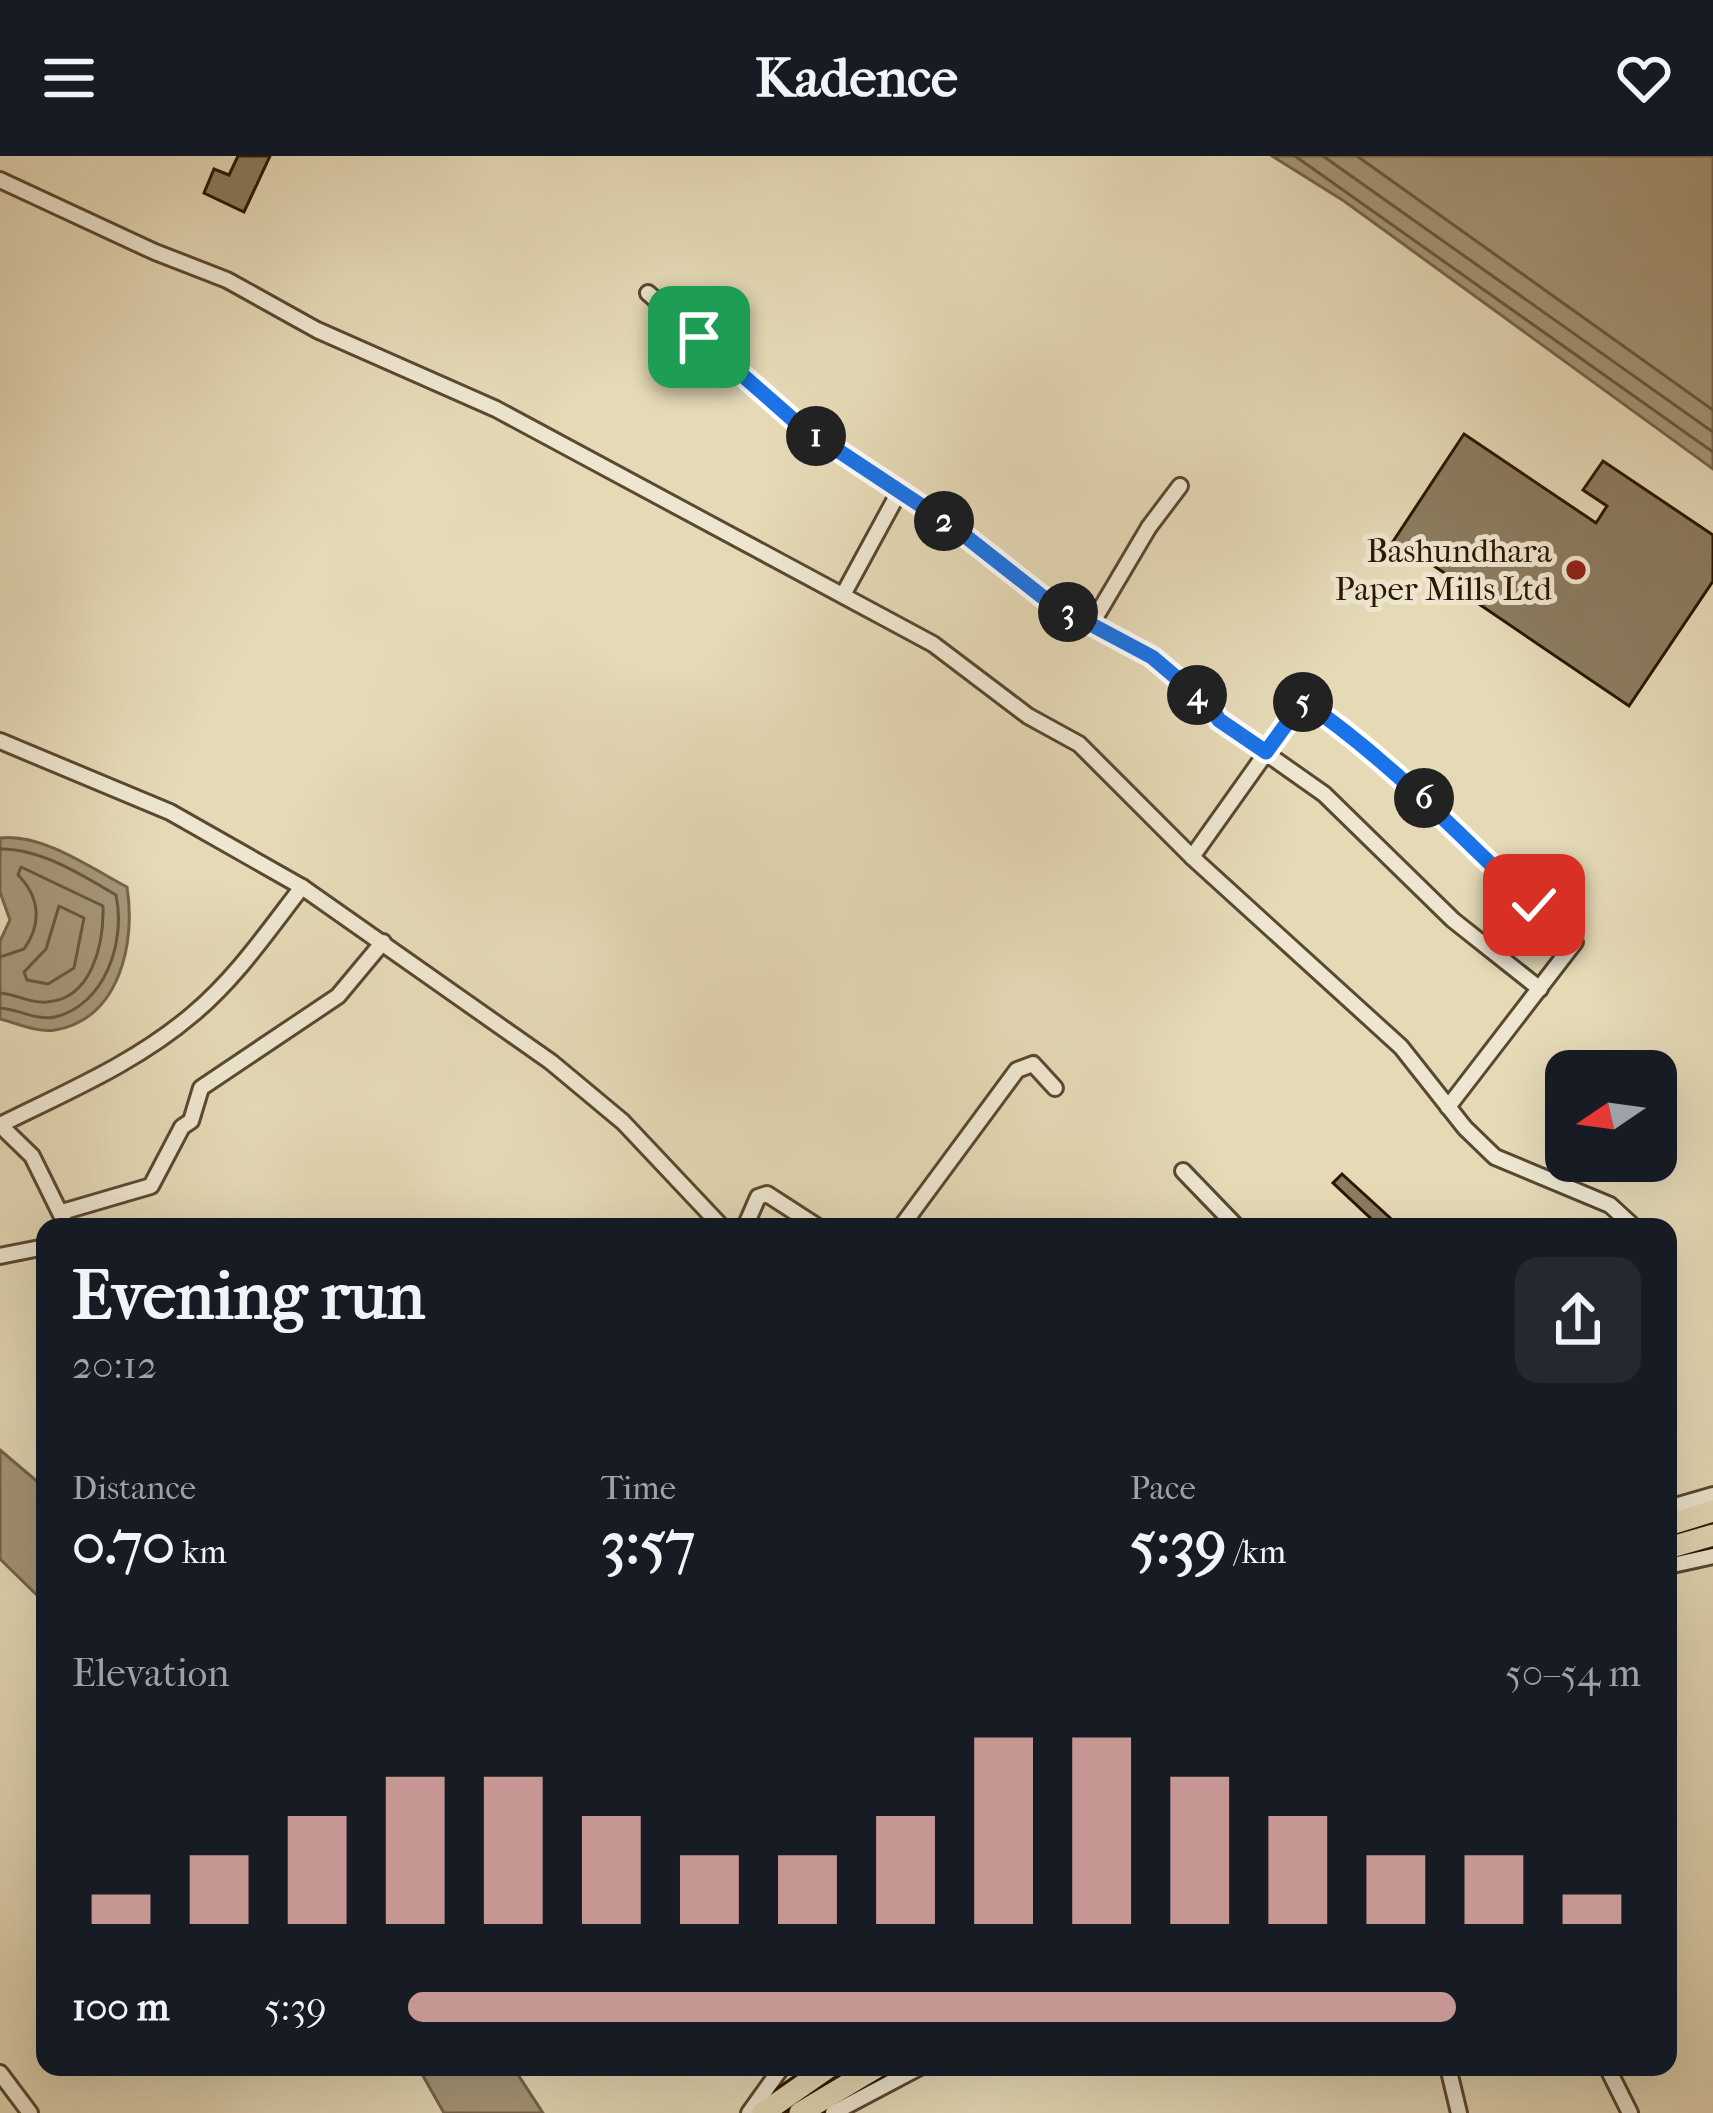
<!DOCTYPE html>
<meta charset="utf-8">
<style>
body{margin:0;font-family:"IM FELL French Canon",serif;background:#242831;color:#f1f3f6;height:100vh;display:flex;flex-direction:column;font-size:45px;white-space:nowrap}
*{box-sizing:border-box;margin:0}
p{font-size:39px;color:#9ea1a6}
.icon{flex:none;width:66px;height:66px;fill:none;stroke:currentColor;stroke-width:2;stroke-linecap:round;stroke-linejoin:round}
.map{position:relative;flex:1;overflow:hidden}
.sheet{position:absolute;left:36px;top:1062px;width:1641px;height:858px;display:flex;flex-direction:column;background:#171b24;border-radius:24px;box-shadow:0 12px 48px #0002}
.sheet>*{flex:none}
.needle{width:78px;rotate:257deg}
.fabs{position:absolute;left:1545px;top:894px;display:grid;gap:24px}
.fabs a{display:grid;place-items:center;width:132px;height:132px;border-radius:24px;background:#171b24;box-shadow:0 12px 48px #0002;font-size:60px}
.pin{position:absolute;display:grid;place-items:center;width:102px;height:102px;color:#fff;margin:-51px;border-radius:24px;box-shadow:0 6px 18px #0006}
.km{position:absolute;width:60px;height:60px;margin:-30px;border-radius:50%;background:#222;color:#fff;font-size:33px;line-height:60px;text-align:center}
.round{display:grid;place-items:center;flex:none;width:126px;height:126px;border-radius:24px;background:#242831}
.head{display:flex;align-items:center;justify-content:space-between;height:204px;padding:0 36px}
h1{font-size:66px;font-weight:700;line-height:90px}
.figures{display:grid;grid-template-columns:repeat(3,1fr);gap:18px;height:204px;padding:12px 36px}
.figures div{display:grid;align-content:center}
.figures b{font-size:60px;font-weight:700}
.figures small{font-size:33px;font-weight:400}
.figures p{font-size:33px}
.chart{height:336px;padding:24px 36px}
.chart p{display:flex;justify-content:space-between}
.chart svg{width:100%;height:216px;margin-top:12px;stroke:#c59692;stroke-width:6}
ul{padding:0 36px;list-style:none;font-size:39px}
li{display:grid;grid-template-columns:192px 144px 1fr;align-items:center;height:90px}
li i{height:30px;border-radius:15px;background:#c59692}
header{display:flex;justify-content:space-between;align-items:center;height:156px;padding:0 36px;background:#171b24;font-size:54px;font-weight:700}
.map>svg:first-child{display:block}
.water{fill:#a69779;stroke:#75644a;stroke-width:3}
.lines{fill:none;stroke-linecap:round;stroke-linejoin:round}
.shore{stroke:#68573e;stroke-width:3}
.building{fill:#8c7c60;stroke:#2b1703;stroke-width:3}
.minor-casing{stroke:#5a4830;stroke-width:20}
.highway-casing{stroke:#2b1703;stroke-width:27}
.minor{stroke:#eee6d0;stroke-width:14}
.highway{stroke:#e5d9b6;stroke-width:21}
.route-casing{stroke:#fff;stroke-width:24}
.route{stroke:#1a73e8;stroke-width:15}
.poi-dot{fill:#8f2418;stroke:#eee6d0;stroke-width:4.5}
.labels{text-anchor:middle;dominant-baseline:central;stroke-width:10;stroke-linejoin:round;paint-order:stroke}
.poi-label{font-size:33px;fill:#2b1703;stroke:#eee6d0;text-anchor:end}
</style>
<header><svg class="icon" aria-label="menu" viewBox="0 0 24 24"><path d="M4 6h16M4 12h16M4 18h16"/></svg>Kadence<svg class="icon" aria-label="heart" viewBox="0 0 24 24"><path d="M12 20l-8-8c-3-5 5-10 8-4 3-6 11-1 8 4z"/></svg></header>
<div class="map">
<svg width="1713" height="1957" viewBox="0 0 1713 1957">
<rect width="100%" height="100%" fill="#e5d9b6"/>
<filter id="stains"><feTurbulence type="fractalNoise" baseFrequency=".00167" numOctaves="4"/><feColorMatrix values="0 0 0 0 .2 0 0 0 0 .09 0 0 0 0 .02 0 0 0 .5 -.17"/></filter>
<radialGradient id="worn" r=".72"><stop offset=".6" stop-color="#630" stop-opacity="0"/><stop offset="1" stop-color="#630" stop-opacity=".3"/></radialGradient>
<!-- water -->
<g class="water">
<polygon points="1272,0 1713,0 1713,313 1344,45"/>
<path d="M0 682C42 677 91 712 127 731 136 786 120 863 55 874 37 877 17 867 0 863V785L10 764 0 736Z"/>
<polygon points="0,1294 45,1332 45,1447 0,1403"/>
<polygon points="418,1911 513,1911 543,1957 444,1957"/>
</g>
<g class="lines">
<!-- shore -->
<g class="shore">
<polyline points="1295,0 1713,296"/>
<polyline points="1323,0 1713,276"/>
<polyline points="1357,0 1713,254"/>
<path d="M0 693C39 692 83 719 116 739 126 786 105 849 55 861 37 865 18 853 0 852"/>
<polygon points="59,750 84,762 74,812 48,828 27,824 24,816 46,793"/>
<path d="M0 801 24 793C42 768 40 741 18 719L21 711 103 750C104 788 92 843 47 846 31 848 16 838 0 837"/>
</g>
</g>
<!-- building -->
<g class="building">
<polygon points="238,0 270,0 244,56 204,37 214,13 229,19"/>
<polygon points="1464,278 1596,367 1607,350 1583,334 1603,305 1713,379 1713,425 1629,550 1467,440 1471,435 1409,393 1402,403 1388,393"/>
<polygon points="1342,1018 1400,1071 1380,1071 1333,1027"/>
</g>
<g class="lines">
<defs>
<g id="minor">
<polyline points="0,24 155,96 227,124 317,174 496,253 933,488 1028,560 1079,588 1192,701 1401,891 1465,972 1495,1001 1610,1049 1634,1071"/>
<polyline points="648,137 798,268 954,372 1049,447 1152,501 1219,564 1324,638 1453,764 1540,833"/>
<polyline points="843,439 899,336"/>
<polyline points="1091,469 1149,371 1180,330"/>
<polyline points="0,585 170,656 302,731 551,906 623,966 722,1071"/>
<path d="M1192 701 1303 545C1404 614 1484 705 1575 786L1448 951"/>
<path d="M0 969C66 936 136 907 193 858 236 822 268 775 302 731"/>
<polyline points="0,969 32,1000 67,1071"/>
<polyline points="1183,1015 1237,1071"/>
<polyline points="62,1056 151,1030 182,971 191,965 201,932 338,840 383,786"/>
<polyline points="745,1071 758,1041 767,1038 818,1071"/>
<polyline points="901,1071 1017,914 1033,908 1055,932"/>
<polyline points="0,1100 45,1091"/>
<polyline points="1668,1352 1713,1339"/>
<polyline points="1668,1410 1713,1400"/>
<polyline points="1448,1911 1459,1957"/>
<polyline points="1607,1911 1630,1957"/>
<polyline points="0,1917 30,1957"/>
<polyline points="749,1957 782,1911"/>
<polyline points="833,1957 920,1911"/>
</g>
<g id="highway">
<polyline points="1668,1369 1713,1355"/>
<polyline points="1668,1392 1713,1379"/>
<polyline points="763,1957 829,1911"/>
<polyline points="800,1957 877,1911"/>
</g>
</defs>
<!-- minor casing -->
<use href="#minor" class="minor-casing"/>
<!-- highway casing -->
<use href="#highway" class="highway-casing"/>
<!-- minor -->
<use href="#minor" class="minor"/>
<!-- highway -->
<use href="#highway" class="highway"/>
</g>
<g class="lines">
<defs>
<path id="route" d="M699 181 798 268 955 372 1049 446 1152 501 1211 551 1219 564 1266 596 1303 545C1389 603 1458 679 1534 749"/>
</defs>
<!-- route casing -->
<use href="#route" class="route-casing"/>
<!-- route -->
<use href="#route" class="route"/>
</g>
<!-- markers -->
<circle class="poi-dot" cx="1576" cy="414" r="12"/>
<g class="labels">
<!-- poi labels -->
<g class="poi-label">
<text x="1552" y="395">Bashundhara<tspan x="1552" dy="38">Paper Mills Ltd</tspan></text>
</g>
</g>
<rect width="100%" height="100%" filter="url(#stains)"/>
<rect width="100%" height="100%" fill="url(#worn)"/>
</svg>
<div class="fabs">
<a><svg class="needle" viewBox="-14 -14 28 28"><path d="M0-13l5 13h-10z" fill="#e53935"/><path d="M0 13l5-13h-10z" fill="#9ea1a6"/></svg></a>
</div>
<div class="pin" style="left:699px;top:181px;background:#1e9e55"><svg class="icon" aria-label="arrive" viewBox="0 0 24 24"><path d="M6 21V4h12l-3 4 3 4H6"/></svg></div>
<div class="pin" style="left:1534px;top:749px;background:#d93025"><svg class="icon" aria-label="check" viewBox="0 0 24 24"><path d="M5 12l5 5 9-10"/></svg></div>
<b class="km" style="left:816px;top:280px">1</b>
<b class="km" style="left:944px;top:365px">2</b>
<b class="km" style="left:1068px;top:456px">3</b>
<b class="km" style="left:1197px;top:539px">4</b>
<b class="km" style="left:1303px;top:546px">5</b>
<b class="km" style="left:1424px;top:642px">6</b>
<section class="sheet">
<div class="head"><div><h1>Evening run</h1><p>20:12</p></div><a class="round"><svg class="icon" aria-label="share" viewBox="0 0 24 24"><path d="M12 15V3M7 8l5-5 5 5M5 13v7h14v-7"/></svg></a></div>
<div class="figures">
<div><p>Distance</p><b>0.70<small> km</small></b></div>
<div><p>Time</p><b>3:57</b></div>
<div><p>Pace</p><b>5:39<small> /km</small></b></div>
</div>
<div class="chart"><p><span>Elevation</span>50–54 m</p>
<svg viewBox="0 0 160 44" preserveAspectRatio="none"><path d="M5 44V38M15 44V30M25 44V22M35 44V14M45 44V14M55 44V22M65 44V30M75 44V30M85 44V22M95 44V6M105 44V6M115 44V14M125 44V22M135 44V30M145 44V30M155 44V38"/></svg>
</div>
<ul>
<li><b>100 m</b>5:39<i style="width:85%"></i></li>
</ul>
</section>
</div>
